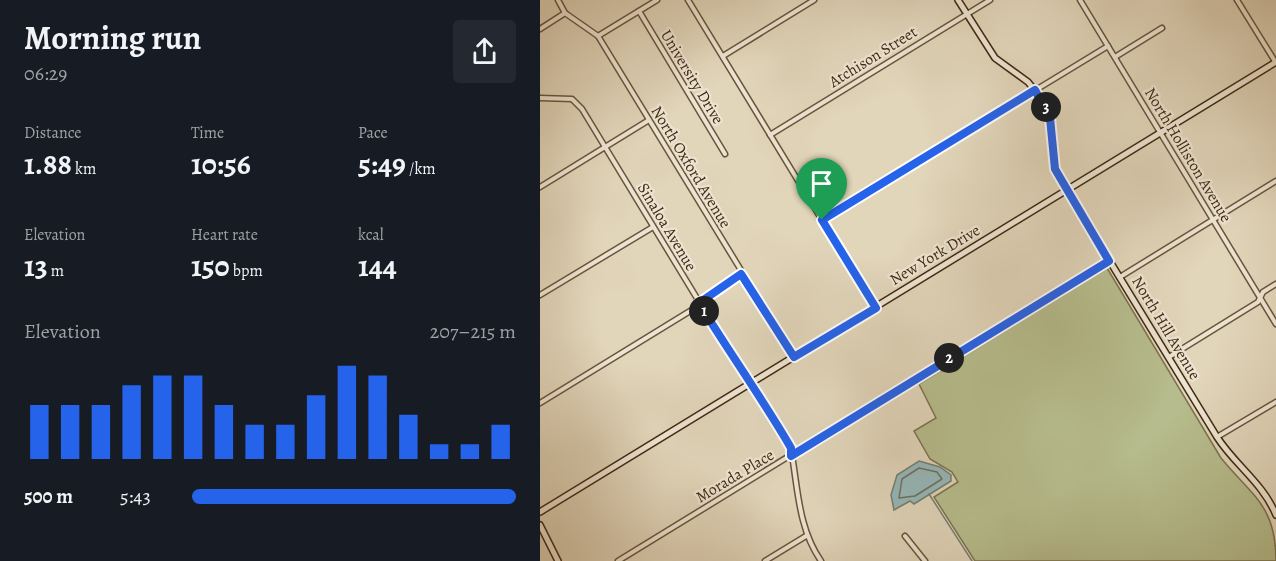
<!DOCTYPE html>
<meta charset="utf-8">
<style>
body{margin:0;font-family:Alegreya,serif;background:#242831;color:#f1f3f6;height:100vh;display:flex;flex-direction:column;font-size:22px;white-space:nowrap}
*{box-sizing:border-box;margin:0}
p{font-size:20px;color:#9ea1a6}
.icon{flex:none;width:33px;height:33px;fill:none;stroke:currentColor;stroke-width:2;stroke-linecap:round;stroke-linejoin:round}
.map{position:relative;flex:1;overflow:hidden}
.side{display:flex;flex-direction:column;background:#171b24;width:540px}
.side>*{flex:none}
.pin{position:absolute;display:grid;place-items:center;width:51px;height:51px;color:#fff;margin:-62px -26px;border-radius:50% 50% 50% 0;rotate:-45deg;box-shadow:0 0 6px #0007}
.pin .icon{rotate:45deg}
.km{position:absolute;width:30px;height:30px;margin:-15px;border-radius:50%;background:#222;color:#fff;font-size:16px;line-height:30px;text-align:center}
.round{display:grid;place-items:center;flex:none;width:63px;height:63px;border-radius:6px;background:#242831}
.head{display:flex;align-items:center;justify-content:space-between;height:102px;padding:0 24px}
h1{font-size:33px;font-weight:600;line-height:45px}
.metrics{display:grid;grid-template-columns:repeat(3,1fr);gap:9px;height:102px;padding:6px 24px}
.metrics div{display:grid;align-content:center}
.metrics b{font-size:30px;font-weight:600}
.metrics small{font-size:16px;font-weight:400}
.metrics p{font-size:16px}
.chart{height:168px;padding:12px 24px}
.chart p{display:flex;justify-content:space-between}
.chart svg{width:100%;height:108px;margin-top:6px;stroke:#2563eb;stroke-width:6}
ul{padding:0 24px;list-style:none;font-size:20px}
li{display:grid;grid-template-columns:96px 72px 1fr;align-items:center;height:45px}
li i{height:15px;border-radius:8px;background:#2563eb}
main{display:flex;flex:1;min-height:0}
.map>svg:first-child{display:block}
.green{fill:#b6bc8d;stroke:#7c734f;stroke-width:1.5}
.water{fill:#96b7b8;stroke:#747f75;stroke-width:1.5}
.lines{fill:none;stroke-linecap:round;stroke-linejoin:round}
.shore{stroke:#6c7064;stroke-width:1.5}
.stream{stroke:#747f75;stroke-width:1.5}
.street-casing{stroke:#69553b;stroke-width:7}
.secondary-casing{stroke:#412a11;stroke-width:8}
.street{stroke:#ece4d2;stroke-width:4}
.secondary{stroke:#ece4d2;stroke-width:5}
.route-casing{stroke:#fff;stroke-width:12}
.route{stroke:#2563eb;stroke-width:8}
.labels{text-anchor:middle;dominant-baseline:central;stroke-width:4.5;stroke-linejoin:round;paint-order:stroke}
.street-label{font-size:16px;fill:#412a11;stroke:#ece4d2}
</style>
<main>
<section class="side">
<div class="head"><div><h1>Morning run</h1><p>06:29</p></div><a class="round"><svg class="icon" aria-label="share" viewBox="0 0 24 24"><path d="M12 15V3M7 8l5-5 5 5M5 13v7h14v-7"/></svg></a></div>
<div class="metrics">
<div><p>Distance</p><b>1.88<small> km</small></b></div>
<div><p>Time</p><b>10:56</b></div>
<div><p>Pace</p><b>5:49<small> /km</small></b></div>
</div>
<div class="metrics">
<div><p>Elevation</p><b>13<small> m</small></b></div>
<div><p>Heart rate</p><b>150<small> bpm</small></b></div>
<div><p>kcal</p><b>144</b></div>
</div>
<div class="chart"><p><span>Elevation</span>207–215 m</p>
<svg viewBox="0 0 160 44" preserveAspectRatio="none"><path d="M5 44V22M15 44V22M25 44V22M35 44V14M45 44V10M55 44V10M65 44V22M75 44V30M85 44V30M95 44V18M105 44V6M115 44V10M125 44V26M135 44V38M145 44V38M155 44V30"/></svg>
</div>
<ul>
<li><b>500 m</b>5:43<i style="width:100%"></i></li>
</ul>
</section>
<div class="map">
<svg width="736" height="561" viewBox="0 0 736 561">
<rect width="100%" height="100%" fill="#e1d5ba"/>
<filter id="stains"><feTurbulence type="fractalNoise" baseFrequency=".00333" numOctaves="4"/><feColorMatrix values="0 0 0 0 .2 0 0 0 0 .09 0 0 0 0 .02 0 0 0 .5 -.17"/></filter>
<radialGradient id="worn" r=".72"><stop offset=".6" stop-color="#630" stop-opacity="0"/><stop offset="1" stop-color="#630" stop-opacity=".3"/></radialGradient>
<!-- green -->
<path class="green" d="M567 268 681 458C712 496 736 505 736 561H435L394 497 418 482 412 472 390 459 374 431 396 418 379 384Z"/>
<!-- water -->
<polygon class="water" points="379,461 400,467 411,475 411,481 374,504 370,501 354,510 351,495 357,475"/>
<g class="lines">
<!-- shore -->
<polygon class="shore" points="379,468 397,472 402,479 375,496 359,498 362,479"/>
<!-- stream -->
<polyline class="stream" points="389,494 432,561"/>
<defs>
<g id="street">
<polyline points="18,0 25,13 58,36 254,357"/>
<polyline points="148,0 335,307"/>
<polyline points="540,0 736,324"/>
<polyline points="697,0 736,63"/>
<polyline points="99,11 185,154"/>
<polyline points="0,29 25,13"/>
<polyline points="58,36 117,0"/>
<polyline points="183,56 274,0"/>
<polyline points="575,57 622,28"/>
<path d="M0 98 32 99 42 109 206 379C217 394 248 431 251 449 258 488 258 528 281 561"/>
<polyline points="230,135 450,0"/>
<polyline points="0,187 109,120"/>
<polyline points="282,220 568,46"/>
<polyline points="580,277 736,181"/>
<polyline points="0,295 113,227"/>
<polyline points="629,357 718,302 723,292 736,284"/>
<polyline points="0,403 155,308 163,298 201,274"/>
<polyline points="677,437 736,402"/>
<polyline points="365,536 385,561"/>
<polyline points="78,561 569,260"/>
<polyline points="225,561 266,536"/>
</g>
<g id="secondary">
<path d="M418 0 455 58 488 82 501 98 510 119 515 169 527 191 677 437C695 465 723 483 736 515"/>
<polyline points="0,512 736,62"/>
<polyline points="0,525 18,561"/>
</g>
</defs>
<!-- street casing -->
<use href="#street" class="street-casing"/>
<!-- secondary casing -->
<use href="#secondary" class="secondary-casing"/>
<!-- street -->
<use href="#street" class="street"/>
<!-- secondary -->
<use href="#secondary" class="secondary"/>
</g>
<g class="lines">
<defs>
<path id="route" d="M495 90 510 118 515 169 569 261 251 456V448C222 398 189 352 159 303L201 274 254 357 336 308 282 220Z"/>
</defs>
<!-- route casing -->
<use href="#route" class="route-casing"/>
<!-- route -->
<use href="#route" class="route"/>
</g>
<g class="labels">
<!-- street labels -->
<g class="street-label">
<text transform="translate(333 57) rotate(-32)">Atchison Street</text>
<text transform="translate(152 77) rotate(59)">University Drive</text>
<text transform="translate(648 155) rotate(59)">North Holliston Avenue</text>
<text transform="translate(151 167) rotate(59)">North Oxford Avenue</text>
<text transform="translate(127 227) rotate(59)">Sinaloa Avenue</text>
<text transform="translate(395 255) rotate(-31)">New York Drive</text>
<text transform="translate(626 328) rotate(59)">North Hill Avenue</text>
<text transform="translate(195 476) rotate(-31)">Morada Place</text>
</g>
</g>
<rect width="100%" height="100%" filter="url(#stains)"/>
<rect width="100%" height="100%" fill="url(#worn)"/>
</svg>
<div class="pin" style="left:282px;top:220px;background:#1e9e55"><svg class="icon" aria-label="arrive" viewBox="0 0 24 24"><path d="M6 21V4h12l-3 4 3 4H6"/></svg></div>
<b class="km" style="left:164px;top:311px">1</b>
<b class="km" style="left:409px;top:358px">2</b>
<b class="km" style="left:506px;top:107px">3</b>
</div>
</main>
